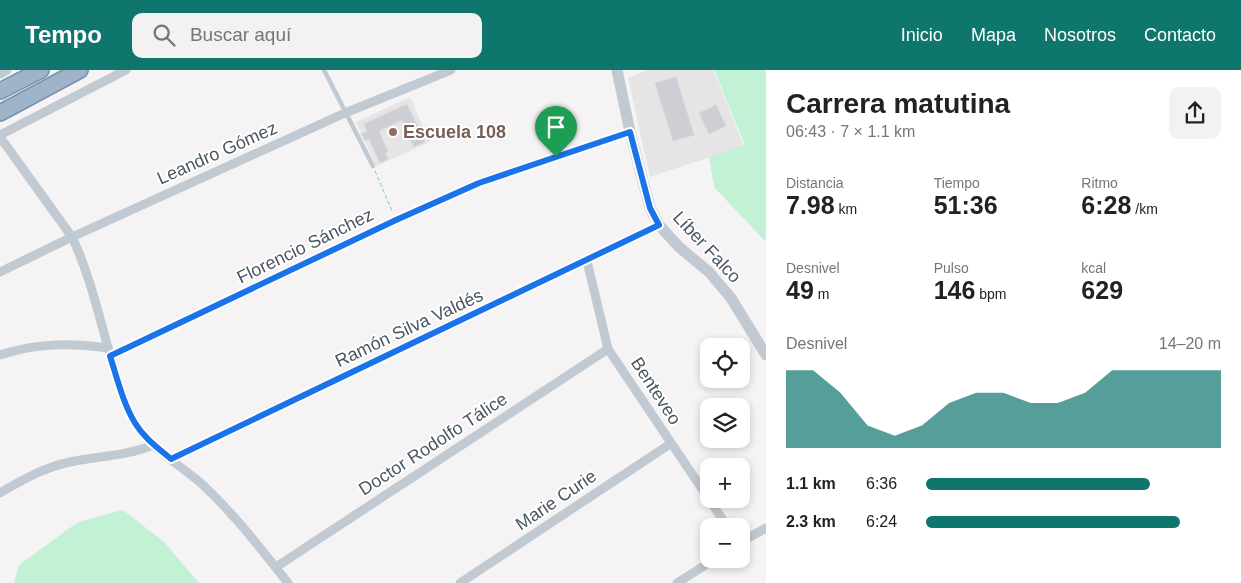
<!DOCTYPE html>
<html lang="es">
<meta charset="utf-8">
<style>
body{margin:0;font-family:Helvetica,sans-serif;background:#f2f2f2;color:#222;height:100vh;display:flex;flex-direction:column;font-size:19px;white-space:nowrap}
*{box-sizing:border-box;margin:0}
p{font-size:16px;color:#767676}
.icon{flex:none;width:28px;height:28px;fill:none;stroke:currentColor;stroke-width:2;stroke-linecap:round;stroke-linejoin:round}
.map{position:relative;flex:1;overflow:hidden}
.side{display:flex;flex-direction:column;background:#fff;width:475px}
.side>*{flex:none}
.controls{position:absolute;left:700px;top:268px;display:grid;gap:10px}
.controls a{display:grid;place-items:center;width:50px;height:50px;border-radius:10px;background:#fff;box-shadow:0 2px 8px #0003;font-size:25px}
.pin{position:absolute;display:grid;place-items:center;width:42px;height:42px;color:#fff;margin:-51px -21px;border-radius:50% 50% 50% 0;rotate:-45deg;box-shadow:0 0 5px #0007}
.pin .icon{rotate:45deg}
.round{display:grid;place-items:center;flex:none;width:52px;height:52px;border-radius:10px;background:#f2f2f2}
.head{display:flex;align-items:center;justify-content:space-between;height:85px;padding:0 20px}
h1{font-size:28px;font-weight:700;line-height:38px}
.metrics{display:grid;grid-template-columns:repeat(3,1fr);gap:8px;height:85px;padding:5px 20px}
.metrics div{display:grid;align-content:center}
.metrics b{font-size:25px;font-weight:700}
.metrics small{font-size:14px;font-weight:400}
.metrics p{font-size:14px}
.chart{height:140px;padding:10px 20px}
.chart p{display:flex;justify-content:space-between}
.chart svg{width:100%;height:90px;margin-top:5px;fill:#0f766e;opacity:.7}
ul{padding:0 20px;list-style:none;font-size:16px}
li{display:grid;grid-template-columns:80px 60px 1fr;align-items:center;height:38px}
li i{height:12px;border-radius:6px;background:#0f766e}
header{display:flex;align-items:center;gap:30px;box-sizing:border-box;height:70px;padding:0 25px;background:#0f766e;color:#fff}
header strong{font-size:24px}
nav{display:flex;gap:28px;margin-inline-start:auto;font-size:18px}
.search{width:350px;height:45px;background:#f2f2f2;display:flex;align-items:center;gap:12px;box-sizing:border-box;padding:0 18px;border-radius:10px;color:#767676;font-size:19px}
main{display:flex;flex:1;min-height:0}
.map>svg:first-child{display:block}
.education{fill:#e6e4e5}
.green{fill:#c3f1d5}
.building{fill:#cdcfd5;stroke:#d7d9de}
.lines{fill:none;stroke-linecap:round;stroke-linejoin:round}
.trunk-casing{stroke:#7690ad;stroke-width:18}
.path{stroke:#7ad0a6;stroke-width:1;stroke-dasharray:4 2.5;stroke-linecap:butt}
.service{stroke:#c1cad2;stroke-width:4.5}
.minor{stroke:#c1cad2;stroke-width:9}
.tertiary{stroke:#c1cad2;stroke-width:11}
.trunk{stroke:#9fb4c9;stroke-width:15}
.route-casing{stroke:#fff;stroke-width:10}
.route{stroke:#1a73e8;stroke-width:6}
.education-dot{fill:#8d6e63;stroke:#fff;stroke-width:2}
.labels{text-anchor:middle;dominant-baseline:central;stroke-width:4;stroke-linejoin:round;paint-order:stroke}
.education-label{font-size:18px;font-weight:bold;fill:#785e54;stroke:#fff;text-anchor:start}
.street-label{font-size:18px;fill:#4a5661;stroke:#fff}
</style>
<header>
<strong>Tempo</strong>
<div class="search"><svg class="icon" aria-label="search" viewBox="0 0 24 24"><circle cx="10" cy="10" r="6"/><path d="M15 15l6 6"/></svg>Buscar aquí</div>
<nav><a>Inicio</a><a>Mapa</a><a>Nosotros</a><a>Contacto</a></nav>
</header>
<main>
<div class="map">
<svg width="766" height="513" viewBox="0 0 766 513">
<rect width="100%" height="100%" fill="#f5f3f3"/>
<!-- education -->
<g class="education">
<polygon points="648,0 713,0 744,76 650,107 628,8"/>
<polygon points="410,27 430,72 376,96 356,52"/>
</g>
<!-- green -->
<g class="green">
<polygon points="60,0 72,0 0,35 1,31"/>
<polygon points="714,0 766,0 766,172 714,117 709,87 745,75"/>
<polygon points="123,440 164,472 199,513 14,513 19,495 78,452"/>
</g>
<!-- building -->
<g class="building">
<polygon points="676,7 694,65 673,71 655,13"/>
<polygon points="407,34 425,72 414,77 402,50 379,61 388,82 385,83 388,89 380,93 369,69 365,71 361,64 367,61 364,54"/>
<polygon points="716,35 726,56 709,64 699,43"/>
</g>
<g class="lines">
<defs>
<g id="trunk">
<polyline points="0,21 41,0"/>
<polyline points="0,43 80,0"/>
</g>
</defs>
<!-- trunk casing -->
<use href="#trunk" class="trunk-casing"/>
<!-- path -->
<polyline class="path" points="375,101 392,141"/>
<!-- service -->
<polyline class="service" points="324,0 373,96"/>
<!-- minor -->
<g class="minor">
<polyline points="0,4 7,0"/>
<polyline points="0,65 126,0"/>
<path d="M0 67 72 167C92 209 101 257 115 301 120 318 125 335 134 351 148 378 181 395 203 415 235 445 261 479 288 513"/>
<polyline points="587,191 608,279 727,456"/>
<polyline points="0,202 72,167 345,43 451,0"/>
<path d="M0 285C37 273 69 273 108 278"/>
<polyline points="110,286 396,150 479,113 630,62"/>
<polyline points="171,389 659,155"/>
<path d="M0 423C22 410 45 397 70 392 98 386 126 386 153 375"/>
<polyline points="741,472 766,458"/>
<polyline points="276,497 608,279"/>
<polyline points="460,513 670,374"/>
<polyline points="677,513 715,489"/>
</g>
<!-- tertiary -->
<polyline class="tertiary" points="617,0 630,62 650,138 659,155 679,177 709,202 731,228 766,285"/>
<!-- trunk -->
<use href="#trunk" class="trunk"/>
</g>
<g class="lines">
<defs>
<path id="route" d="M630 62 650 138 659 155 171 389C158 378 144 368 135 353 123 333 117 308 110 286L396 150 479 113Z"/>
</defs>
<!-- route casing -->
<use href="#route" class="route-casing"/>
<!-- route -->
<use href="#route" class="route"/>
</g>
<!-- markers -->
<circle class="education-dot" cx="393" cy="62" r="5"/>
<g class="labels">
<!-- education labels -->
<g class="education-label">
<text x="403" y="62">Escuela 108</text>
</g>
<!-- street labels -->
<g class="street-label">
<text transform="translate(217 83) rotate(-24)">Leandro Gómez</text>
<text transform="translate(305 176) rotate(-26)">Florencio Sánchez</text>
<text transform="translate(707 177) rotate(47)">Líber Falco</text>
<text transform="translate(409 258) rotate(-25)">Ramón Silva Valdés</text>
<text transform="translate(656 321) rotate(57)">Benteveo</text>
<text transform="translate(433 374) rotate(-33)">Doctor Rodolfo Tálice</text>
<text transform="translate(556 430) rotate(-34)">Marie Curie</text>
</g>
</g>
</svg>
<div class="controls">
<a><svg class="icon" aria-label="locate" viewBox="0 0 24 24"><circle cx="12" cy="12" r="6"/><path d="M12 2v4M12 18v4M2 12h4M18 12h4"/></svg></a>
<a><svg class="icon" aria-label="layers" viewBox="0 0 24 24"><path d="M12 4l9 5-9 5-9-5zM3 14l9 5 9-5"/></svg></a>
<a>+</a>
<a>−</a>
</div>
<div class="pin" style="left:556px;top:87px;background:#1e9e55"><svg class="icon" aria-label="arrive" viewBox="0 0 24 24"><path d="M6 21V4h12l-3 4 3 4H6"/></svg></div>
</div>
<section class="side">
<div class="head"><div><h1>Carrera matutina</h1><p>06:43 · 7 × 1.1 km</p></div><a class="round"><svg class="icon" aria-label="share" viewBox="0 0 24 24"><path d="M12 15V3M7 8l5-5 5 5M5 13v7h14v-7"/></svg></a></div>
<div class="metrics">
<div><p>Distancia</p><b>7.98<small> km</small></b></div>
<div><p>Tiempo</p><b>51:36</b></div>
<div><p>Ritmo</p><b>6:28<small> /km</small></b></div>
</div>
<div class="metrics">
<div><p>Desnivel</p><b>49<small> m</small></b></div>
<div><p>Pulso</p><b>146<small> bpm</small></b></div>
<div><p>kcal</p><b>629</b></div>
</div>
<div class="chart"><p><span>Desnivel</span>14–20 m</p>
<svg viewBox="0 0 160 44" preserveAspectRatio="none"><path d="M0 44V6L10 6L20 17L30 33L40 38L50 33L60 22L70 17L80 17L90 22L100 22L110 17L120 6L130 6L140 6L150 6L160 6V44z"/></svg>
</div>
<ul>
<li><b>1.1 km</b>6:36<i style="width:76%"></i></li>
<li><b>2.3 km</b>6:24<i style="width:86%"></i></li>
</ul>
</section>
</main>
